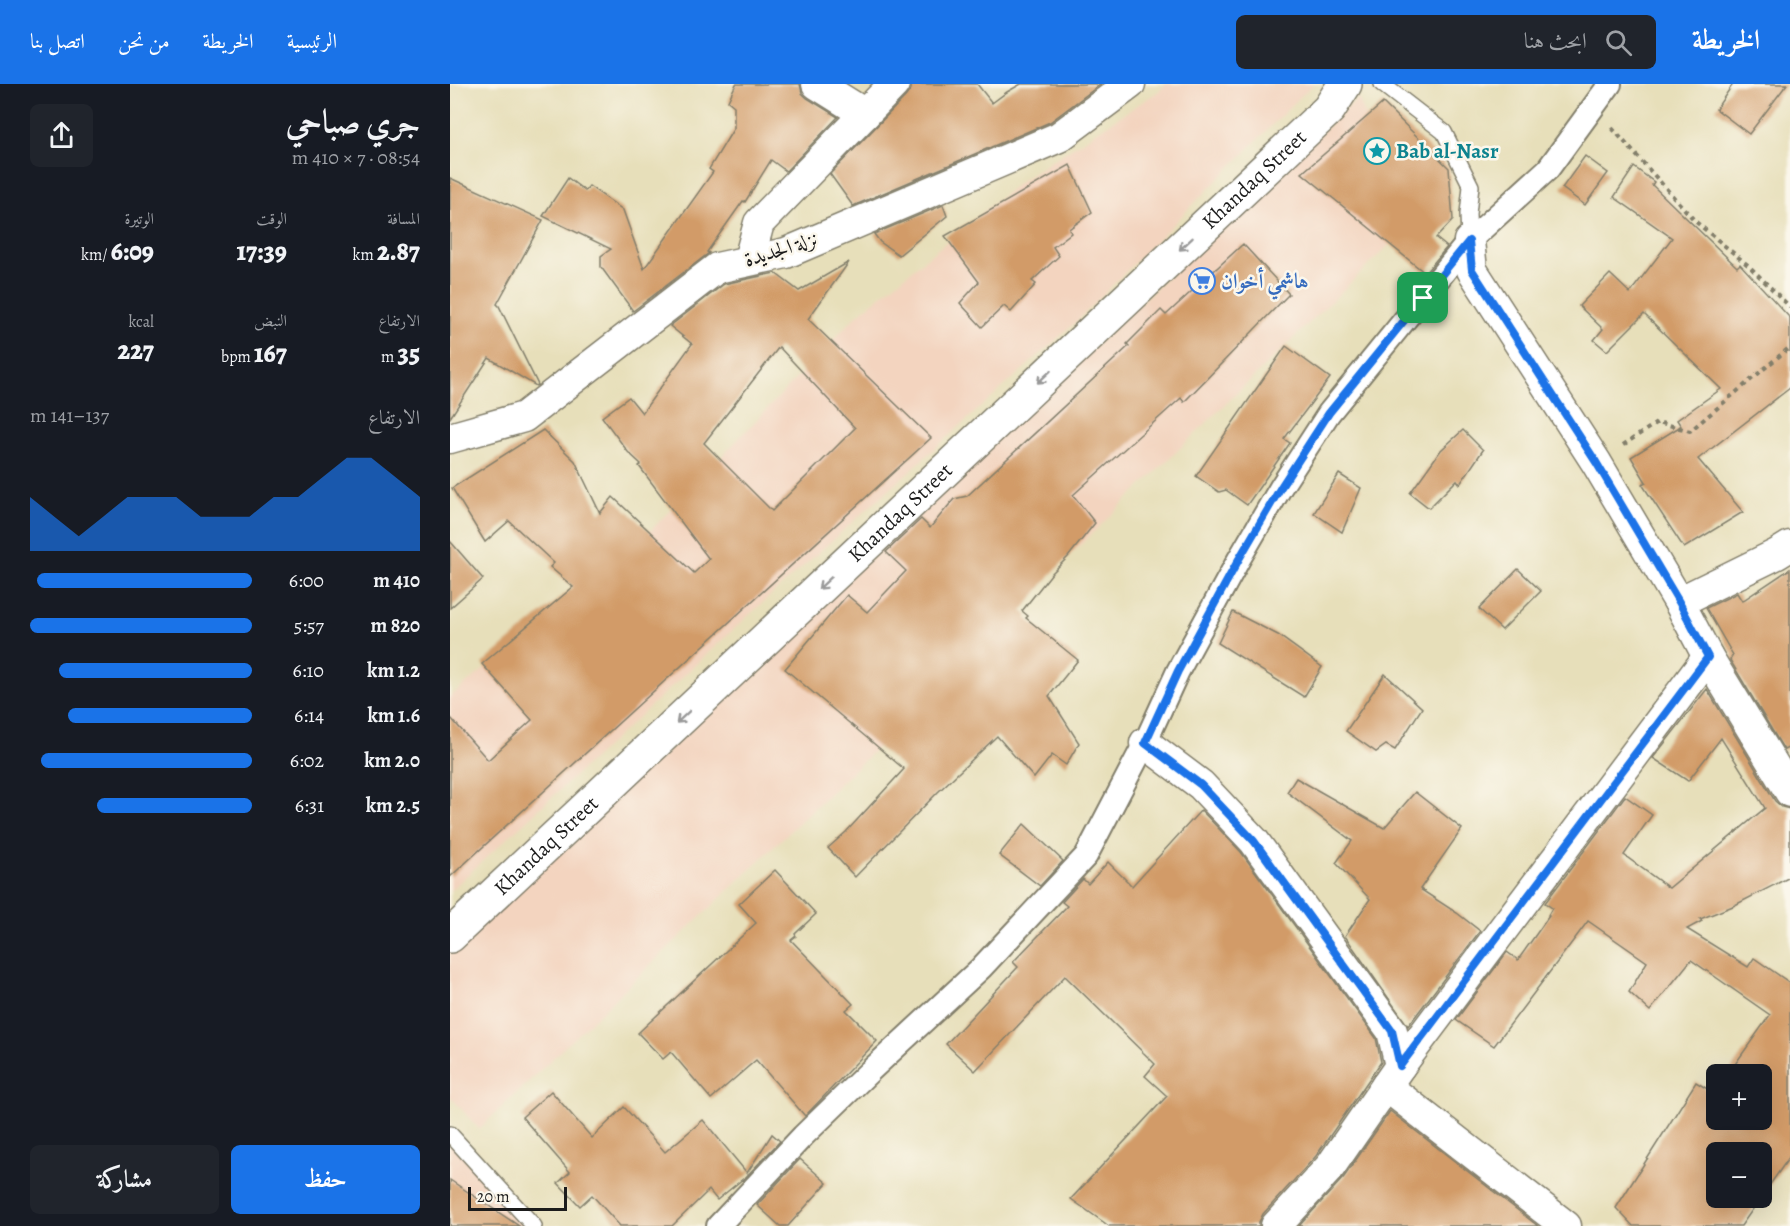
<!DOCTYPE html>
<html lang="ar">
<meta charset="utf-8">
<style>
body{margin:0;font-family:Alegreya,Amiri,serif;background:#20242c;color:#f1f3f6;direction:rtl;height:100vh;display:flex;flex-direction:column;font-size:22px;white-space:nowrap}
*{box-sizing:border-box;margin:0}
p{font-size:20px;color:#9ea1a6}
.icon{flex:none;width:33px;height:33px;fill:none;stroke:currentColor;stroke-width:2;stroke-linecap:round;stroke-linejoin:round}
.map{position:relative;flex:1;overflow:hidden;direction:ltr}
.panel{display:flex;flex-direction:column;background:#171b24;width:450px}
.panel>*{flex:none}
.tools{position:absolute;left:1256px;top:980px;display:grid;gap:12px}
.tools a{display:grid;place-items:center;width:66px;height:66px;border-radius:9px;background:#171b24;box-shadow:0 6px 24px #0002;font-size:30px}
.scale{position:absolute;left:18px;bottom:15px;width:99px;box-sizing:border-box;padding-left:6px;border:3px solid #1c1c1c;border-top:0;font-size:16px;line-height:21px;white-space:nowrap;color:#1c1c1c;-webkit-text-stroke:4px #fbf7ec;paint-order:stroke}
.pin{position:absolute;display:grid;place-items:center;width:51px;height:51px;color:#fff;margin:-26px;border-radius:12px;box-shadow:0 3px 9px #0006}
.round{display:grid;place-items:center;flex:none;width:63px;height:63px;border-radius:9px;background:#20242c}
.head{display:flex;align-items:center;justify-content:space-between;height:102px;padding:0 30px}
h1{font-size:33px;font-weight:800;line-height:45px}
.stats{display:grid;grid-template-columns:repeat(3,1fr);gap:9px;height:102px;padding:6px 30px}
.stats div{display:grid;align-content:center}
.stats b{font-size:26px;font-weight:800}
.stats small{font-size:16px;font-weight:400}
.stats p{font-size:16px}
.chart{height:168px;padding:12px 30px}
.chart p{display:flex;justify-content:space-between}
.chart svg{width:100%;height:108px;margin-top:6px;fill:#1a73e8;opacity:.7}
.cta{display:flex;gap:12px;margin-top:auto;padding:12px 30px}
.cta a{flex:1;height:69px;border-radius:9px;background:#1a73e8;color:#fff;font-size:24px;font-weight:800;line-height:69px;text-align:center}
.cta a+a{background:#20242c;color:#f1f3f6}
ul{padding:0 30px;list-style:none;font-size:20px}
li{display:grid;grid-template-columns:96px 72px 1fr;align-items:center;height:45px}
li i{height:15px;border-radius:8px;background:#1a73e8}
header{display:flex;align-items:center;gap:36px;box-sizing:border-box;height:84px;padding:0 30px;background:#1a73e8;color:#fff}
header strong{font-size:28px}
nav{display:flex;gap:33px;margin-inline-start:auto;font-size:21px}
.search{width:420px;height:54px;background:#20242c;display:flex;align-items:center;gap:15px;box-sizing:border-box;padding:0 21px;border-radius:9px;color:#9ea1a6;font-size:22px}
main{display:flex;flex:1;min-height:0}
.map>svg:first-child{display:block}
.built{fill:#f3d4bf}
.building{fill:#d29b67;fill-rule:evenodd}
.lines{fill:none;stroke-linecap:round;stroke-linejoin:round}
.service-casing{stroke:#827e6b;stroke-width:18}
.pedestrian-casing{stroke:#827e6b;stroke-width:26}
.minor-casing{stroke:#827e6b;stroke-width:33}
.secondary-casing{stroke:#827e6b;stroke-width:36}
.path{stroke:#827e6b;stroke-width:4;stroke-dasharray:4.5 4.5;stroke-linecap:butt}
.service{stroke:#fff;stroke-width:15}
.pedestrian{stroke:#fff;stroke-width:22}
.minor{stroke:#fff;stroke-width:30}
.secondary{stroke:#fff;stroke-width:33}
.oneway{stroke:#999}
.route-casing{stroke:#fff;stroke-width:12}
.route{stroke:#1a73e8;stroke-width:8}
.labels{text-anchor:middle;dominant-baseline:central;stroke-width:5;stroke-linejoin:round;paint-order:stroke}
.culture-label{font-size:21px;font-weight:bold;fill:#0d838f;stroke:#fbf7ec;text-anchor:start}
.street-label{font-size:21px;fill:#1c1c1c;stroke:#fbf7ec}
.shop-label{font-size:21px;font-weight:bold;fill:#366cbe;stroke:#fbf7ec;text-anchor:start}
</style>
<header>
<strong>الخريطة</strong>
<div class="search"><svg class="icon" aria-label="search" viewBox="0 0 24 24"><circle cx="10" cy="10" r="6"/><path d="M15 15l6 6"/></svg>ابحث هنا</div>
<nav><a>الرئيسية</a><a>الخريطة</a><a>من نحن</a><a>اتصل بنا</a></nav>
</header>
<main>
<div class="map">
<svg width="1340" height="1142" viewBox="0 0 1340 1142">
<rect width="100%" height="100%" fill="#fbf7ec"/>
<filter id="ink" filterUnits="userSpaceOnUse"><feTurbulence type="fractalNoise" baseFrequency=".0167" numOctaves="2"/><feDisplacementMap in="SourceGraphic" scale="12" xChannelSelector="R" yChannelSelector="G"/><feConvolveMatrix kernelMatrix="1 2 1 2 8 2 1 2 1" color-interpolation-filters="sRGB"/></filter>
<filter id="wash" filterUnits="userSpaceOnUse"><feTurbulence type="fractalNoise" baseFrequency=".008" numOctaves="4" result="noise"/><feDisplacementMap in="SourceGraphic" scale="24" xChannelSelector="R" yChannelSelector="G"/><feGaussianBlur stdDeviation="1.35" result="paint"/><feColorMatrix in="noise" values="0 0 0 0 0 0 0 0 0 0 0 0 0 0 0 0 0 1.4 0 .05"/><feComposite in="paint" operator="in"/></filter>
<g filter="url(#wash)">
<rect width="100%" height="100%" fill="#e7dfba"/>
<!-- built -->
<g class="built">
<polygon points="716,0 863,0 626,238 310,521 0,807 0,613 184,464 406,232 571,97 709,7"/>
<polygon points="908,14 962,139 618,473 455,637 29,1045 0,1012 0,870"/>
<polygon points="0,1058 80,1142 0,1142"/>
</g>
<g id="blocks">
<!-- building -->
<g class="building">
<polygon points="286,0 350,0 352,9 357,14 388,33 336,87 321,76 295,118 293,117 257,168 259,169 183,227 151,183 151,172 161,165 93,132 118,94 135,107 139,102 173,126 194,185 263,88 259,85 284,44 284,22 278,17"/>
<polygon points="461,0 527,0 542,19 557,8 571,0 651,0 600,38 403,122 380,90 456,12 461,5"/>
<polygon points="1283,0 1337,0 1299,50 1266,25"/>
<polygon points="933,19 999,84 1003,136 986,154 997,163 975,189 852,89"/>
<polygon points="1135,72 1158,89 1135,121 1112,104"/>
<polygon points="620,81 642,128 619,145 621,149 603,163 609,172 582,197 586,200 561,228 554,222 532,243 510,219 529,198 495,152"/>
<polygon points="1184,83 1204,98 1202,101 1287,183 1290,180 1340,234 1340,304 1248,375 1293,428 1234,464 1192,400 1196,398 1181,373 1231,342 1227,336 1271,305 1194,230 1157,267 1144,256 1153,245 1129,222 1160,190 1180,209 1222,154 1164,113"/>
<polygon points="0,94 93,136 47,220 49,222 88,301 86,302 39,274 0,334"/>
<polygon points="493,121 497,132 449,171 430,158 424,150"/>
<polygon points="793,160 839,210 734,318 731,314 623,411 645,439 618,473 602,489 572,527 578,532 576,534 628,576 599,612 629,659 616,681 602,671 584,694 547,652 488,708 405,793 378,764 396,748 454,685 335,585 397,511 417,528 456,487 436,468 471,435 480,444 504,415 517,412 679,262 677,260 711,226 716,231"/>
<path d="M399 178 358 235 481 354 0 793V633L38 676 82 636 32 580 123 503 100 483 104 479 59 437 35 458 2 404 93 346 125 377 150 429 163 413 244 489 259 475 189 382 191 380 178 368 152 333 179 313 192 329 242 260 220 242 274 200 325 189 349 207ZM329 263 405 344 322 427 254 359Z"/>
<polygon points="836,262 880,294 834,355 840,359 797,421 776,406 769,408 746,392"/>
<polygon points="1013,346 1033,366 1010,400 1007,396 979,424 960,409 991,366"/>
<polygon points="889,390 911,404 892,448 864,429"/>
<polygon points="0,457 33,495 0,524"/>
<polygon points="1068,485 1091,507 1052,546 1029,525"/>
<polygon points="1340,485 1340,663 1334,666 1280,576 1283,571 1256,524 1287,509 1292,517"/>
<polygon points="783,528 828,551 872,583 854,613 768,559"/>
<polygon points="935,590 972,624 945,666 936,661 926,668 896,647"/>
<path d="M1257 605 1325 717 1332 723 1340 725V793L1283 822 1250 835 1252 837 1237 845 1298 883 1304 874 1340 899V1072L1291 1142H1183L1166 1124 1246 998 1264 1009 1266 1007V1035H1311V990H1278L1320 931 1241 876 1200 927 1179 908 1197 878 1138 837 1044 962 1006 936 1057 868 1068 876 1099 832 1098 831 1102 824 1095 819 1175 712 1202 731 1174 771 1219 804 1315 724 1271 654 1238 697 1203 674ZM1266 1068H1311V1113H1266Z"/>
<polygon points="846,694 934,744 965,708 1012,745 970,805 1007,829 1030,847 958,942 895,852 920,815 886,779 902,757 837,708"/>
<polygon points="751,726 791,768 926,954 931,978 866,1072 813,1130 809,1138 809,1142 659,1142 621,1115 717,1012 695,992 705,980 615,892 525,987 496,960 568,883 563,878 617,822 612,818 633,795 638,800 658,778 682,802"/>
<polygon points="574,740 613,777 590,802 549,771"/>
<polygon points="325,786 366,830 345,850 346,852 341,856 403,920 396,926 427,957 355,1032 306,976 261,1015 221,968 213,975 188,949 306,839 289,820"/>
<polygon points="101,1007 142,1054 174,1023 215,1068 253,1036 297,1089 322,1050 330,1057 292,1097 294,1094 267,1116 259,1106 222,1142 170,1142 142,1111 130,1122 108,1099 120,1088 72,1033"/>
<polygon points="940,1027 1088,1142 849,1142 894,1093"/>
<polygon points="350,1075 377,1099 338,1142 330,1142 307,1121"/>
<polygon points="0,1096 69,1142 0,1142"/>
</g>
</g>
</g>
<g filter="url(#ink)">
<use href="#blocks" fill-opacity="0" stroke="#827e6b" stroke-width="1.5"/>
<g class="lines">
<defs>
<g id="service">
<polyline points="932,0 994,48 1021,102 1018,130 1019,157"/>
<polyline points="0,1050 84,1142"/>
</g>
<polyline id="pedestrian" points="268,1142 353,1052 420,987 531,884 636,772 695,659 728,587 789,475 831,403 879,329 1019,157 1098,85 1160,0"/>
<g id="minor">
<polyline points="367,0 415,30"/>
<polyline points="1019,157 1022,186 1146,378 1229,518 1258,573 1340,708"/>
<polyline points="299,176 309,139 444,0"/>
<polyline points="0,354 74,333 267,184 336,169 609,53 680,0"/>
<polyline points="1229,518 1327,470 1340,462"/>
<polyline points="695,659 751,701 804,757 942,947 950,982 880,1083 826,1142"/>
<polyline points="950,982 1258,573"/>
<polyline points="936,1002 1116,1142"/>
</g>
<g id="secondary">
<path id="s1" d="M0 852 879 25 895 0"/>
</g>
</defs>
<!-- service casing -->
<use href="#service" class="service-casing"/>
<!-- pedestrian casing -->
<use href="#pedestrian" class="pedestrian-casing"/>
<!-- minor casing -->
<use href="#minor" class="minor-casing"/>
<!-- secondary casing -->
<use href="#secondary" class="secondary-casing"/>
<!-- path -->
<g class="path">
<polyline points="1162,44 1246,138 1299,182 1340,223"/>
<polyline points="1173,361 1208,338 1240,347 1340,263"/>
</g>
<!-- service -->
<use href="#service" class="service"/>
<!-- pedestrian -->
<use href="#pedestrian" class="pedestrian"/>
<!-- minor -->
<use href="#minor" class="minor"/>
<!-- secondary -->
<use href="#secondary" class="secondary"/>
</g>
<!-- one-way arrows -->
<defs><path id="oneway-shaft" d="M-6 0H5M1.5-3L5.5 0L1.5 3" fill="none" stroke-width="1.6" stroke-linecap="round" stroke-linejoin="round" transform="scale(1.5)"/></defs>
<g class="oneway">
<use href="#oneway-shaft" transform="translate(736 160) rotate(137)"/>
<use href="#oneway-shaft" transform="translate(594 293) rotate(137)"/>
<use href="#oneway-shaft" transform="translate(375 499) rotate(137)"/>
<use href="#oneway-shaft" transform="translate(233 633) rotate(137)"/>
</g>
</g>
<g class="lines" filter="url(#ink)">
<defs>
<polygon id="route" points="1019,157 1022,186 1146,378 1229,518 1258,573 950,982 942,947 804,757 751,701 695,659 728,587 789,475 831,403 879,329"/>
</defs>
<!-- route casing -->
<use href="#route" class="route-casing"/>
<!-- route -->
<use href="#route" class="route"/>
</g>
<!-- icons -->
<defs>
<symbol id="sight-ring" viewBox="-11 -11 22 22"><circle r="9.5" fill="#fbf7ec" stroke="#0f9aa8" stroke-width="1.5"/><path d="M0-6L1.8-2.2L6-1.7L2.9 1.2L3.7 5.4L0 3.3L-3.7 5.4L-2.9 1.2L-6-1.7L-1.8-2.2Z" fill="#0f9aa8"/></symbol>
<symbol id="supermarket-ring" viewBox="-11 -11 22 22"><circle r="9.5" fill="#fbf7ec" stroke="#3f7fe0" stroke-width="1.5"/><path d="M-6-5.5h2.5l.6 2H6L4.5 2H-2.5L-4.4-4H-6ZM-1.5 3.2a1.3 1.3 0 1 0 .1 0ZM3 3.2a1.3 1.3 0 1 0 .1 0Z" fill="#3f7fe0"/></symbol>
</defs>
<g fill-rule="evenodd">
<use href="#sight-ring" x="912" y="52" width="30" height="30"/>
<use href="#supermarket-ring" x="737" y="182" width="30" height="30"/>
</g>
<g class="labels">
<!-- culture labels -->
<g class="culture-label">
<text x="946" y="67">Bab al-Nasr</text>
</g>
<!-- street labels -->
<g class="street-label">
<text stroke="none"><textPath href="#s1" startOffset="1104">Khandaq Street</textPath></text>
<text transform="translate(331 165) rotate(-17)">نزلة الجديدة</text>
<text stroke="none"><textPath href="#s1" startOffset="618">Khandaq Street</textPath></text>
<text stroke="none"><textPath href="#s1" startOffset="132">Khandaq Street</textPath></text>
</g>
<!-- shop labels -->
<g class="shop-label">
<text x="771" y="197">هاشمي أخوان</text>
</g>
</g>
</svg>
<div class="tools">
<a>+</a>
<a>−</a>
</div>
<div class="scale">20 m</div>
<div class="pin" style="left:973px;top:214px;background:#1e9e55"><svg class="icon" aria-label="arrive" viewBox="0 0 24 24"><path d="M6 21V4h12l-3 4 3 4H6"/></svg></div>
</div>
<section class="panel">
<div class="head"><div><h1>جري صباحي</h1><p>08:54 · 7 × 410 m</p></div><a class="round"><svg class="icon" aria-label="share" viewBox="0 0 24 24"><path d="M12 15V3M7 8l5-5 5 5M5 13v7h14v-7"/></svg></a></div>
<div class="stats">
<div><p>المسافة</p><b>2.87<small> km</small></b></div>
<div><p>الوقت</p><b>17:39</b></div>
<div><p>الوتيرة</p><b>6:09<small> /km</small></b></div>
</div>
<div class="stats">
<div><p>الارتفاع</p><b>35<small> m</small></b></div>
<div><p>النبض</p><b>167<small> bpm</small></b></div>
<div><p>kcal</p><b>227</b></div>
</div>
<div class="chart"><p><span>الارتفاع</span>137–141 m</p>
<svg viewBox="0 0 160 44" preserveAspectRatio="none"><path d="M0 44V22L10 30L20 38L30 30L40 22L50 22L60 22L70 30L80 30L90 30L100 22L110 22L120 14L130 6L140 6L150 14L160 22V44z"/></svg>
</div>
<ul>
<li><b>410 m</b>6:00<i style="width:97%"></i></li>
<li><b>820 m</b>5:57<i style="width:100%"></i></li>
<li><b>1.2 km</b>6:10<i style="width:87%"></i></li>
<li><b>1.6 km</b>6:14<i style="width:83%"></i></li>
<li><b>2.0 km</b>6:02<i style="width:95%"></i></li>
<li><b>2.5 km</b>6:31<i style="width:70%"></i></li>
</ul>
<div class="cta"><a>حفظ</a><a>مشاركة</a></div>
</section>
</main>
